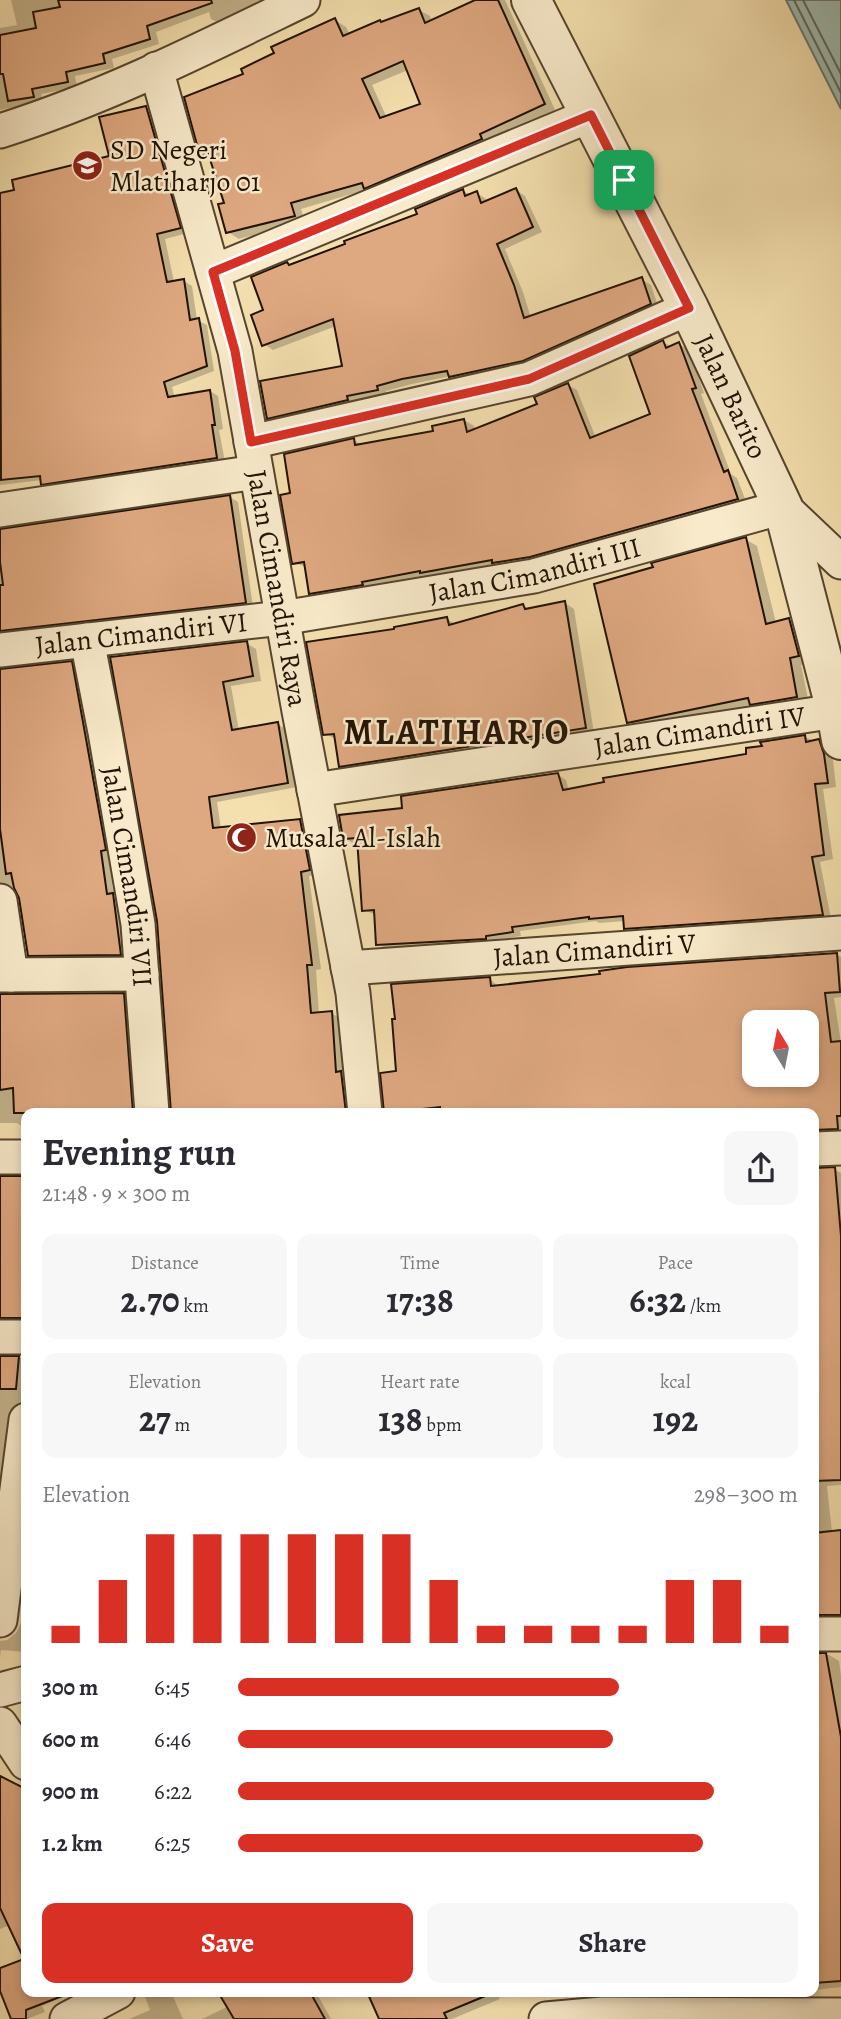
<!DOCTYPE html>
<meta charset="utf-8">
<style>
body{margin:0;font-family:Alegreya,serif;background:#f7f7f7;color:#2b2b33;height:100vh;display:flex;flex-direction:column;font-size:26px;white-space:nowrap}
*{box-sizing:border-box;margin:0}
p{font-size:23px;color:#7c7c81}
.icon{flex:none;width:38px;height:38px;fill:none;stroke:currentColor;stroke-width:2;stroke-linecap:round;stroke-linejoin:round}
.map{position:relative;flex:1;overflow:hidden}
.sheet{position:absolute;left:21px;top:1108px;width:798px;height:889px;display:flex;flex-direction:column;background:#fff;border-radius:14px;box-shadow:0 4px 10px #0003}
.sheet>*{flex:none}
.needle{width:46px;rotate:350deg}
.controls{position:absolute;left:742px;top:1010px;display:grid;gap:14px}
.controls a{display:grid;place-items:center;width:77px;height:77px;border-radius:14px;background:#fff;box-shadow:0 4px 10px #0003;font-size:35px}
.pin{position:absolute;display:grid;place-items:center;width:60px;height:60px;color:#fff;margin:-30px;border-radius:14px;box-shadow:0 4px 10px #0006}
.round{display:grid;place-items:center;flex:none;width:74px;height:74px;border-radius:14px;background:#f7f7f7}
.head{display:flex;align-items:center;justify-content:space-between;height:119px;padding:0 21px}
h1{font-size:38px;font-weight:700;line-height:52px}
.stats{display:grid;grid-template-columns:repeat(3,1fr);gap:10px;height:119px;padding:7px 21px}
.stats div{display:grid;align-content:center;border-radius:14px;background:#f7f7f7;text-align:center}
.stats b{font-size:35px;font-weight:700}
.stats small{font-size:19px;font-weight:400}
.stats p{font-size:19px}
.chart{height:196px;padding:14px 21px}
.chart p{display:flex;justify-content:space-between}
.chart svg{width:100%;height:126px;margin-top:7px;stroke:#d93025;stroke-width:6}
.action{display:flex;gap:14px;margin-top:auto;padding:14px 21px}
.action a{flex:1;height:80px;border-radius:14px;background:#d93025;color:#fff;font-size:28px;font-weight:700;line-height:80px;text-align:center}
.action a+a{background:#f7f7f7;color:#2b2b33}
ul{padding:0 21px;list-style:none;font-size:23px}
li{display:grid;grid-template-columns:112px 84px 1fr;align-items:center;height:52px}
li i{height:18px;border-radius:9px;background:#d93025}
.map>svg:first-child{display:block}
.water{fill:#9ebbb2;stroke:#6c776c;stroke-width:2}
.shadow{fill:#0003;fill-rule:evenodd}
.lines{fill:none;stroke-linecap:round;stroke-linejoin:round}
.shore{stroke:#60665b;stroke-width:2}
.building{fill:#dea880;stroke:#221204;stroke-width:2;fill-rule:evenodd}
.minor-casing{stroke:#56452e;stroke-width:37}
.tertiary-casing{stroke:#56452e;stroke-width:42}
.minor{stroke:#f8eaca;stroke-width:33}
.tertiary{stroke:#f8eaca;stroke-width:38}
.route-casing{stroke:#fff;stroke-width:14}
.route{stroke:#d93025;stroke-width:9}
.labels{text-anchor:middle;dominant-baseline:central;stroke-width:5;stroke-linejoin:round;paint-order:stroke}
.poi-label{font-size:28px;fill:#221204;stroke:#f8eaca;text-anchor:start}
.street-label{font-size:28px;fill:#221204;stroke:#f8eaca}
.district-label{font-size:35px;font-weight:bold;letter-spacing:2px;fill:#221204;stroke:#f8eaca}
</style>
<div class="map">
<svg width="841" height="2019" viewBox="0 0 841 2019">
<rect width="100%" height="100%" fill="#f4dfae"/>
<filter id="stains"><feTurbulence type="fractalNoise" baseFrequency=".00286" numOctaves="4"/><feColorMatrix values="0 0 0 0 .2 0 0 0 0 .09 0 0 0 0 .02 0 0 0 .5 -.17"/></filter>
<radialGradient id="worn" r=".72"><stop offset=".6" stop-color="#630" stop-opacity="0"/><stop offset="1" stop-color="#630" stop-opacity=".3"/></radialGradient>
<!-- water -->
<polygon class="water" points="786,0 841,0 841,109"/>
<!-- shadow -->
<g class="shadow">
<polygon points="11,0 274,0 221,24 211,19 209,12 156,32 159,44 112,59 114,68 75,76 77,87 41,94 43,101 0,110 0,28 17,25"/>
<path d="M480 0H505L555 110 490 140 369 189 301 209 305 222 239 239 228 232 226 204 212 161 202 155 246 75 335 20 346 27 350 35 419 10 430 16 432 22ZM408 70 422 105 387 118 372 85Z"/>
<polygon points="146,107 154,112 188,233 165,239 174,282 184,281 192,286 197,320 207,325 214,371 172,387 175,398 210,391 218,396 223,429 219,430 225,462 51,488 42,483 42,480 0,485 0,195 111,157"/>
<polygon points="516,190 525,196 542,232 505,249 523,292 531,318 641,279 651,285 659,309 533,365 460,382 451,376 412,384 386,391 387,394 356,401 357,405 278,423 268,418 344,368 336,326 273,350 264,344 265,311 287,264 292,266 419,215 463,191 471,195 477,193 486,199 488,202"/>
<polygon points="663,342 672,347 679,344 689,350 704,393 701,394 731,474 737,478 747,504 504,568 499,565 431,578 428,576 320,598 311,593 307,567 294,563 292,495 354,440 363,446 435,432 464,420 474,426 475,431 539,405 568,385 577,390 596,438 652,415"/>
<polygon points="230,497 238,502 253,607 0,638 0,530"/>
<polygon points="745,539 757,546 776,623 789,620 801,627 810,662 801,665 809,704 764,711 754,705 640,729 628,722"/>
<polygon points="565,603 574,609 594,733 351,771 341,766 336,739 325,734 396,630 447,619 457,625 523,606 530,610"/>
<polygon points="246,643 256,649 261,681 231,686 239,731 277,724 287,729 297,787 217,802 221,829 300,821 309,826 318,875 309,876 321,969 316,970 319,1014 331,1013 340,1018 354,1113 173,1113 159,922 112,658"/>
<polygon points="71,663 80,668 113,855 108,856 114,896 121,900 129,959 38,959 29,954 21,897 15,887 7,886 0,889 0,671"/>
<polygon points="805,737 827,746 833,760 836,787 823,789 833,859 820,862 831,919 634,933 625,928 625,921 599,923 596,921 520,931 521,936 494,940 494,943 387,949 378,944 376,915 364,910 359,843 354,844 345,838 404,810 557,774 566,780 569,791 748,755"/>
<path d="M836 954 841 957V997L834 998 841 1043V1134L814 1138V1113L386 1112 398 1073 490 979 499 987ZM754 1022H807V1074H754Z"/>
<polygon points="123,995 132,1000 140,1113 26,1113 26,1129 17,1123 0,1123 0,996"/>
<polygon points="814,1168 834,1169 841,1173 841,1485 827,1486 832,1532 841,1531 841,1620 814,1624"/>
<polygon points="0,1179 26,1179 26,1322 0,1326"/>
<polygon points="0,1358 26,1358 26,1409 0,1550"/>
<polygon points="26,1581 26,1652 1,1650 0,1657 0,1641 7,1640 16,1633 21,1623"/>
<polygon points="814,1654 829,1655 839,1661 841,1676 841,1987 814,1990"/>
<polygon points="8,1782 26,1791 26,1960 10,1925 0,1929 0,1789"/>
<polygon points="26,1960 26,1992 73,1992 42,2006 45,2012 27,2019 17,2019 0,1986 0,1970"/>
<polygon points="143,1992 171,1992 183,2019 129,2019 150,2010"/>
<polygon points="225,1992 316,1992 331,2019 202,2019 229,2006 221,1993"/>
<polygon points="369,1992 497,1992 500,1999 452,2019 382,2019"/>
<polygon points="580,1992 798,1992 755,1996 755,2000 591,2001 580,1996"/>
</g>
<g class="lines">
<!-- shore -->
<g class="shore">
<polyline points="794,0 841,93"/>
<polyline points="803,0 841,74"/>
</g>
</g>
<!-- building -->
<g class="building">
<polygon points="58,0 211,0 212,3 147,26 150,39 103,54 105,63 66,72 68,82 32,89 34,97 8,101 3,74 0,74 0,35 36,28 33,12 60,7"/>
<path d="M475 0H498L545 104 480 134 482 139 364 189 362 183 291 203 295 216 226 233 218 204 224 203 208 153 200 156 184 97 243 74 241 69 274 53 271 47 335 18 343 36 380 20 381 22 419 8 425 23ZM403 61 420 104 380 118 362 79Z"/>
<polygon points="146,106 181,228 157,234 167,282 184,279 190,320 199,318 207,366 164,382 168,397 210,390 215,425 212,425 217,458 41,485 40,476 1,480 0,193 14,190 12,180 109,156 99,117"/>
<polygon points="516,188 533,227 497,244 514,285 524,318 642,277 651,304 523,361 449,377 447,371 402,379 377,386 378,390 347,396 348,400 267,419 260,381 342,366 333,319 262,346 251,315 263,310 251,277 287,262 289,265 345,244 344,241 417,214 415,209 463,189 465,196 477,191 481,203"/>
<polygon points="663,340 666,348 679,342 696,388 692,389 724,472 728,470 738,499 530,557 492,563 492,560 420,573 420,571 362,582 363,585 309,594 304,562 292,564 280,495 290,493 284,454 354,438 355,445 433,431 432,426 464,419 467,432 537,404 534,397 568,383 590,438 650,414 629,356"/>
<polygon points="230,495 246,603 0,631 0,585 3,585 0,562 0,529"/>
<polygon points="746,537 766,624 789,618 799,656 790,658 797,697 750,705 748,698 627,723 594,584 653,567 651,563"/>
<polygon points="565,601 586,728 339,767 334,734 323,735 306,642 394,629 394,627 447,617 449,625 523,604 525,609"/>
<polygon points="247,641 253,676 223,682 232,730 278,722 288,783 209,797 213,828 300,819 310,870 301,872 312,965 307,965 311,1013 332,1011 336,1072 341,1071 346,1113 171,1113 157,921 110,657"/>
<polygon points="72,661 106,850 101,851 107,894 113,893 121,955 28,956 19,898 14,888 11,873 6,874 0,829 0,669"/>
<polygon points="805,735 806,742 819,739 824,754 828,783 815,784 824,855 812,857 823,915 624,929 623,916 589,919 589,917 512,927 513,932 486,936 486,939 376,945 374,910 362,911 357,838 343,839 339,815 402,808 401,796 558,773 563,790 604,782 603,778 746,754 746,748 762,746 760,742"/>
<path d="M837 953 840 992 825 993 831 1042 841 1041V1116H837L838 1129 814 1130V1113H440V1107L384 1113 380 1073 396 1071 392 1019H395L391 984 490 977 491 986 600 974 599 971 627 967ZM807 1016V1074H754V1022Z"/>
<polygon points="124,993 133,1113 14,1113 13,1088 0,1090 0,994"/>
<polygon points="835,1167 841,1236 841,1480 814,1481 814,1168"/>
<polygon points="0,1176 26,1176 26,1284 23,1318 0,1318"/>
<polygon points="0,1356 19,1356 16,1389 0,1389"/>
<polygon points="841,1530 841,1615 814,1615 814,1533"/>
<polygon points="814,1653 826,1653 841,1737 841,1981 814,1983"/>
<polygon points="0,1776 26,1789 26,1992 70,1993 26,2010 26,2019 11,2019 0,1991 0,1968 24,1959 0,1908"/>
<polygon points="218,1992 310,1992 325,2019 234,2019"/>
<polygon points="367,1992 495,1992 444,2013 447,2019 379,2019"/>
</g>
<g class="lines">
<defs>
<g id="minor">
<path id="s1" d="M156 69 235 351 299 711 353 993 365 1113"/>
<path d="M0 131C105 98 204 48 303 0"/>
<polyline points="213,272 591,115"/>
<polyline points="251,442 529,379 689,308"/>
<polyline points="0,510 256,472"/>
<path id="s2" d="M87 640 105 732 138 924 152 1113"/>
<path id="s3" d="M0 650 282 618 534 576 783 507 841 562"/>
<path id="s4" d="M314 790 836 711"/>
<polyline points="0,901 11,975"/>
<path id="s5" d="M348 968 841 933"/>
<polyline points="0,975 142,974"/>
<polyline points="814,1149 841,1148"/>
<polyline points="0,1157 26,1157"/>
<polyline points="0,1337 26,1337"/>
<polyline points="0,1620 26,1420"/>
<polyline points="814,1634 841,1634"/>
<polyline points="0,1690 26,1683"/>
<polyline points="0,1724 26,1763"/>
<polyline points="67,2019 118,1992"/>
<polyline points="546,2019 602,2014 841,2015"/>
</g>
<g id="tertiary">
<path id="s6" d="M531 0 689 308 783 507 836 711 841 740"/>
</g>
</defs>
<!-- minor casing -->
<use href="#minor" class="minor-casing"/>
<!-- tertiary casing -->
<use href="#tertiary" class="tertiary-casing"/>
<!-- minor -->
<use href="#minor" class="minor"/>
<!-- tertiary -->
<use href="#tertiary" class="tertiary"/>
</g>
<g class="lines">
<defs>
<polygon id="route" points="591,115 689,308 529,379 251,442 235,351 213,272"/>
</defs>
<!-- route casing -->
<use href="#route" class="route-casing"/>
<!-- route -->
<use href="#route" class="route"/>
</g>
<!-- icons -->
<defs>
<symbol id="school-disc" viewBox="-11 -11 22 22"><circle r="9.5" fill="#8f2418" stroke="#f8eaca"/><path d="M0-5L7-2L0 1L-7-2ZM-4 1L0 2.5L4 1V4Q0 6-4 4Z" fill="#fff"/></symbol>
<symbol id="mosque-disc" viewBox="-11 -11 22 22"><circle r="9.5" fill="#8f2418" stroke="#f8eaca"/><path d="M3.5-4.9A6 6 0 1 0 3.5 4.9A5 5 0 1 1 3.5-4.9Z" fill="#fff"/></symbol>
</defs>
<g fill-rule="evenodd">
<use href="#school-disc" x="70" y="148" width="35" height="35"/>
<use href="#mosque-disc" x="224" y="820" width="35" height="35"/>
</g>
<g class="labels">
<!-- poi labels -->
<g class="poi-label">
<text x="110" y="150">SD Negeri<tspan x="110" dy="32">Mlatiharjo 01</tspan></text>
<text x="265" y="838">Musala Al-Islah</text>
</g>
<!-- street labels -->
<g class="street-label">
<text stroke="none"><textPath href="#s6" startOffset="444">Jalan Barito</textPath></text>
<text stroke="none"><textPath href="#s3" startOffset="541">Jalan Cimandiri III</textPath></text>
<text stroke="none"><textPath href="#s1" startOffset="534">Jalan Cimandiri Raya</textPath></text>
<text stroke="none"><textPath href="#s3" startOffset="142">Jalan Cimandiri VI</textPath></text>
<text stroke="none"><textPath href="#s4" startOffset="390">Jalan Cimandiri IV</textPath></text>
<text stroke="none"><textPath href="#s2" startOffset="240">Jalan Cimandiri VII</textPath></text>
<text stroke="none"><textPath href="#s5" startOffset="247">Jalan Cimandiri V</textPath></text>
</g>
<!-- district labels -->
<g class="district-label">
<text x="457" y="732">MLATIHARJO</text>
</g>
</g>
<rect width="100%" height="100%" filter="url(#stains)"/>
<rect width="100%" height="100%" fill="url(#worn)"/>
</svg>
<div class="controls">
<a><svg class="needle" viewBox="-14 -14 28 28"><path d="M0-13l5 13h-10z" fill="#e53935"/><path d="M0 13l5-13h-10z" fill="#7c7c81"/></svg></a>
</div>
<div class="pin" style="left:624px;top:180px;background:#1e9e55"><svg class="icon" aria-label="arrive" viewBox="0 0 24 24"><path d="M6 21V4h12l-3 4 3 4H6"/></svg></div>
<section class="sheet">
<div class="head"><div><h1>Evening run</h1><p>21:48 · 9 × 300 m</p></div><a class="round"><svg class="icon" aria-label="share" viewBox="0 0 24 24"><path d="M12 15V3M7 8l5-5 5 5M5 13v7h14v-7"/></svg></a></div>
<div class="stats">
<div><p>Distance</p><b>2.70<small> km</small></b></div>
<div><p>Time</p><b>17:38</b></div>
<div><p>Pace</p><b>6:32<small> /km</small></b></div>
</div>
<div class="stats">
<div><p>Elevation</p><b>27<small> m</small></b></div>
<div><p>Heart rate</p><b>138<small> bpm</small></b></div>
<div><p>kcal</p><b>192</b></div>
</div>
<div class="chart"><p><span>Elevation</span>298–300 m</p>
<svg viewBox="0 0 160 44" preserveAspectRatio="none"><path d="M5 44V38M15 44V22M25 44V6M35 44V6M45 44V6M55 44V6M65 44V6M75 44V6M85 44V22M95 44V38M105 44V38M115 44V38M125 44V38M135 44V22M145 44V22M155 44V38"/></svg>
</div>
<ul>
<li><b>300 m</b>6:45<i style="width:68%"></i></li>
<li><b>600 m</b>6:46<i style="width:67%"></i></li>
<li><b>900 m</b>6:22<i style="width:85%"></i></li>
<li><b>1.2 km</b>6:25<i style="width:83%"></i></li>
</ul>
<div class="action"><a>Save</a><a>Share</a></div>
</section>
</div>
